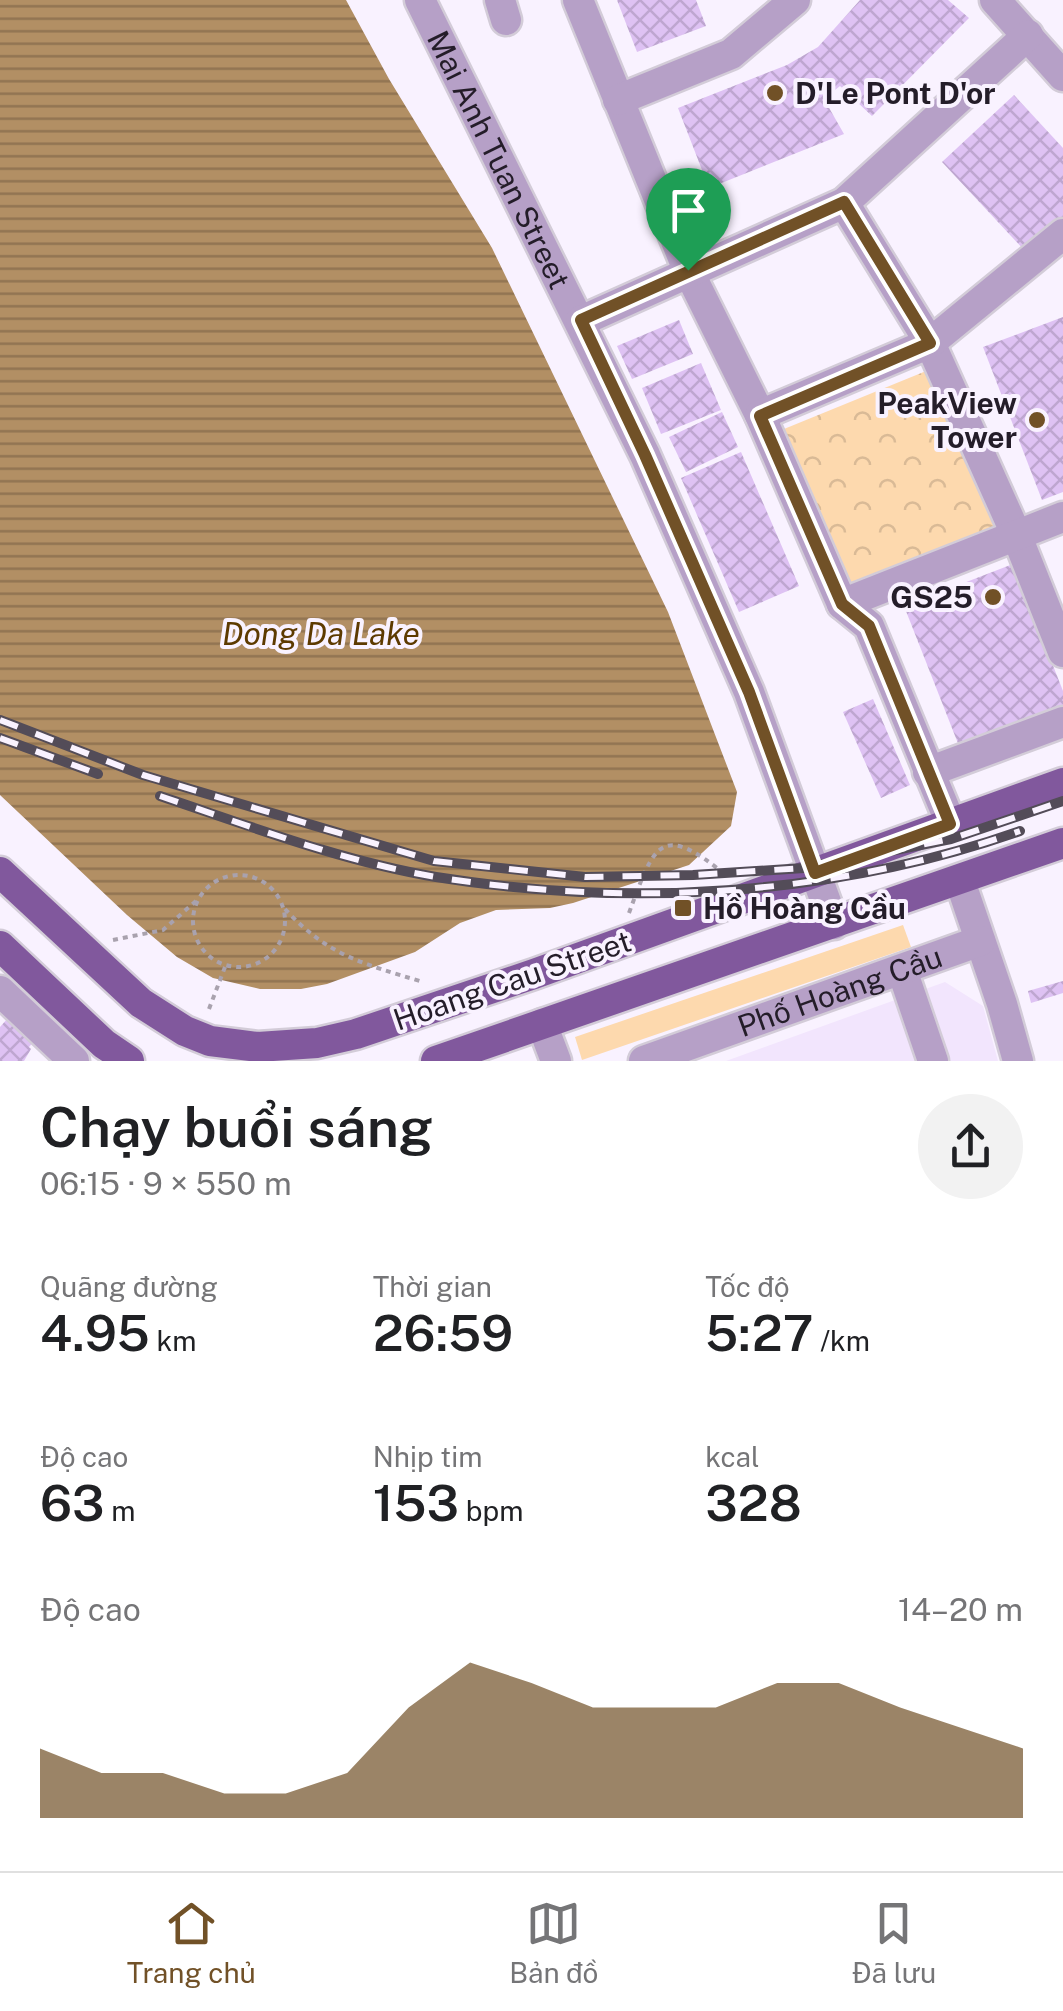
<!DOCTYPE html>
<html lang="vi">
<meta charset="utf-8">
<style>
body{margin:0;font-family:"Public Sans",sans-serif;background:#f2f2f2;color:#202124;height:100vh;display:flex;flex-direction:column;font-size:38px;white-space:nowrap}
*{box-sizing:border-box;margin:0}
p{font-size:32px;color:#757577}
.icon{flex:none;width:55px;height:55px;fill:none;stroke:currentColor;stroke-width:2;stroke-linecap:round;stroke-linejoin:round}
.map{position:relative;height:1061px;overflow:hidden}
.side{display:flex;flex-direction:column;background:#fff;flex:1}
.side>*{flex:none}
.pin{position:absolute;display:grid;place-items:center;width:85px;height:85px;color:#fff;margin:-102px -42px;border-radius:50% 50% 50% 0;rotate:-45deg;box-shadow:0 0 10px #0007}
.pin .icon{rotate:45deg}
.round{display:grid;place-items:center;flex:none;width:105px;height:105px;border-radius:52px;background:#f2f2f2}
.headline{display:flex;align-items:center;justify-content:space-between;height:170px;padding:0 40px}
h1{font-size:55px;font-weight:600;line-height:75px}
.stats{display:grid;grid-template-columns:repeat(3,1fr);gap:15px;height:170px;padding:10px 40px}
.stats div{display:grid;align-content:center}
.stats b{font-size:50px;font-weight:600}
.stats small{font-size:28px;font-weight:400}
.stats p{font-size:28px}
.chart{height:280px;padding:20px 40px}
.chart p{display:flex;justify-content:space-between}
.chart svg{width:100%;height:180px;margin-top:10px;fill:#715127;opacity:.7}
.tabs{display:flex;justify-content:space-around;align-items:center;height:140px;border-top:2px solid #e0e0e0;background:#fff;font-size:28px;color:#757577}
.tabs a{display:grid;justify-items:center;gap:5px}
.tabs .current{color:#715127}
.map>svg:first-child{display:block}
.built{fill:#f2e5fd}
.grass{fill:#fdd9ae}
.park{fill:url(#park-crowns)}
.water{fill:url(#water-rules)}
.building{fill:url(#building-cross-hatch)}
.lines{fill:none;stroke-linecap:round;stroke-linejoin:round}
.minor-casing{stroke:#d3ccd8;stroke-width:35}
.major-casing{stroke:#d3ccd8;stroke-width:35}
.path{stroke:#a9a2ae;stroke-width:4;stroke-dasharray:5 5;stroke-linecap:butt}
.minor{stroke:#b6a0c7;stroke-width:30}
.major{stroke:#81589d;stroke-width:30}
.rail-casing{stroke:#534c58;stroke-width:10}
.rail{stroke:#f9f2ff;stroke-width:6;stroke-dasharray:19;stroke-linecap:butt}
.route-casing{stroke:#fff;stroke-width:20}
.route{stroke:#715127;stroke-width:12}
.poi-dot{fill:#715127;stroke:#f9f2ff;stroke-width:4}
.labels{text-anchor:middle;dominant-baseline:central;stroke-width:8;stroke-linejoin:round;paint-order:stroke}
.poi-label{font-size:30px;font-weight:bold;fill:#241d29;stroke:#f9f2ff;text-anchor:start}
.street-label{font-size:30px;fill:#241d29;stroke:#f9f2ff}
.water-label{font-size:32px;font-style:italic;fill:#5d3a00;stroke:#f9f2ff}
</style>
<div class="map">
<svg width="1063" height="1061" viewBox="0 0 1063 1061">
<defs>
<pattern id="park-crowns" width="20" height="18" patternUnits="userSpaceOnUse" patternTransform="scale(2.5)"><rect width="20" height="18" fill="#fdd9ae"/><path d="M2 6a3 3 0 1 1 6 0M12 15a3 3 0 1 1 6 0" fill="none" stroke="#d9ba96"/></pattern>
<pattern id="water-rules" width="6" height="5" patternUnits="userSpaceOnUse" patternTransform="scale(2.5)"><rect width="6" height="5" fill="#b28f64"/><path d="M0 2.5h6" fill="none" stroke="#917452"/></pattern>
<pattern id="building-cross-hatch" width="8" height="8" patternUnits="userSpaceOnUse" patternTransform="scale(2.5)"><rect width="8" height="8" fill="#dec2f3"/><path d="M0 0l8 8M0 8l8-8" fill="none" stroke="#bea6d0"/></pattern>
</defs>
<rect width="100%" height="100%" fill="#f9f2ff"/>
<!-- built -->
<polygon class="built" points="945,982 983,1006 998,1061 726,1061"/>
<!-- grass -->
<polygon class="grass" points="903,925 911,947 582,1060 575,1037"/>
<!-- park -->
<polygon class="park" points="931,369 997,527 850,588 784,429"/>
<!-- water -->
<polygon class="water" points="0,0 346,0 389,79 492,248 668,612 737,792 731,826 689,865 573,903 550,908 496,910 460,923 415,952 327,984 301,989 260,989 213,978 177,957 127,915 0,795"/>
<!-- building -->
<g class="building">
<polygon points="617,0 696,0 706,26 637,52"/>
<polygon points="860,0 948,0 969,18 872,116 840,86 824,99 844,134 709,188 678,108 787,65 818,47"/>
<polygon points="1014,95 1063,148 1063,217 1025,251 942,162"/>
<polygon points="1063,317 1063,492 1042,500 983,347"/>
<polygon points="679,320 693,354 632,379 617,346"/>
<polygon points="701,363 721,410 661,434 642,388"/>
<polygon points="722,412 738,447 686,472 669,437"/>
<polygon points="741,452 799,586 739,612 681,478"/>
<polygon points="1013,564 1063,691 1063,712 961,751 904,606"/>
<polygon points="873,699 910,785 881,798 843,712"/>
<polygon points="1063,981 1063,993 1031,1003 1028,991"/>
<polygon points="8,1018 37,1038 29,1047 31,1049 24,1061 0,1061 0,1027"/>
</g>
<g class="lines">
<defs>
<g id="minor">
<path id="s1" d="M420 0 645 455 749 692 834 924"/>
<polyline points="500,0 506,20"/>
<polyline points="578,0 688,270 760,415 842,604 869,626 951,824"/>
<polyline points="995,0 1063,76"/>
<polyline points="618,100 731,54 795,0"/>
<polyline points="844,203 930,343 1016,534 1063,652"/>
<polyline points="581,321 844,203 1028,35"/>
<polyline points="760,415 930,343 1063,234"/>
<polyline points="842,604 1063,517"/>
<polyline points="928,772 1063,722"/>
<polyline points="960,881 1002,1004 1018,1061"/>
<polyline points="902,970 933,1061"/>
<polyline points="0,991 74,1061"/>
<polyline points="542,1024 556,1061"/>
<path id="s2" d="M644 1061 980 941"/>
</g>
<g id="major">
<polyline points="0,872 141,1003 185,1031 210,1041 258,1047 317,1043 356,1034 534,974 1063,783"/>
<polyline points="0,946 104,1044 129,1061"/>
<polyline points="436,1061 1063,843"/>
</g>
</defs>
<!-- minor casing -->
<use href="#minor" class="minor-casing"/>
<!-- major casing -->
<use href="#major" class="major-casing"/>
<!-- path -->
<g class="path">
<circle cx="239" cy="921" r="46"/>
<path d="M285 909C328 956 364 964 423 982"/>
<path d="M629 913C655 842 661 822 727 876"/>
<polyline points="113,940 163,930 196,901"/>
<polyline points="209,1009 225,967"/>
</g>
<!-- minor -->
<use href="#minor" class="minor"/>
<!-- major -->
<use href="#major" class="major"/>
<defs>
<g id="rail">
<polyline points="0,720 143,775 434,861 585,877 693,875 804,868 951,839 1063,801"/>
<polyline points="0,738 98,774"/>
<path d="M160 796C250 826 341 861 436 877 630 908 835 896 1020 831"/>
</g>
</defs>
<!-- rail casing -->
<use href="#rail" class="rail-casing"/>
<!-- rail -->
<use href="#rail" class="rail"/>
</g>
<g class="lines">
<defs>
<polygon id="route" points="844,202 930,343 760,416 842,604 869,626 950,824 815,873 749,692 645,455 581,320"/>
</defs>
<!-- route casing -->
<use href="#route" class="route-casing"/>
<!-- route -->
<use href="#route" class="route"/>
</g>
<!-- markers -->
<g class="poi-dot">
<circle cx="775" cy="93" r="10"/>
<circle cx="1037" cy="420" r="10"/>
<circle cx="993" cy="597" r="10"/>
<rect x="673" y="898" width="20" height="20" rx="5"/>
</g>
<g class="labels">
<!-- poi labels -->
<g class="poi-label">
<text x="795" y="93">D'Le Pont D'or</text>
<text x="1017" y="403" text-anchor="end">PeakView<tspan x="1017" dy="34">Tower</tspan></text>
<text x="973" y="597" text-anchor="end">GS25</text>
<text x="703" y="908">Hồ Hoàng Cầu</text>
</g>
<!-- street labels -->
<g class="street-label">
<text stroke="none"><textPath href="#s1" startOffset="178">Mai Anh Tuan Street</textPath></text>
<text transform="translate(512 980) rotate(-19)">Hoang Cau Street</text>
<text stroke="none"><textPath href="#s2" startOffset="208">Phố Hoàng Cầu</textPath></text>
</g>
<!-- water labels -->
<g class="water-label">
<text x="321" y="633">Dong Da Lake</text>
</g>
</g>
</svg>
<div class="pin" style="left:688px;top:270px;background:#1e9e55"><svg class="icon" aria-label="arrive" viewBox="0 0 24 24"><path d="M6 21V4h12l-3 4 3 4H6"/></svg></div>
</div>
<section class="side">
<div class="headline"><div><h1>Chạy buổi sáng</h1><p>06:15 · 9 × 550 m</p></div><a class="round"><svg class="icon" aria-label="share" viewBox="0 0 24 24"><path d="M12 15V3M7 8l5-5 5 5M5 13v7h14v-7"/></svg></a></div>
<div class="stats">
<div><p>Quãng đường</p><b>4.95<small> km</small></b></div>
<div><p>Thời gian</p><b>26:59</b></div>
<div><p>Tốc độ</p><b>5:27<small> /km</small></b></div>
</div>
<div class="stats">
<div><p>Độ cao</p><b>63<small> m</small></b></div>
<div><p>Nhịp tim</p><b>153<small> bpm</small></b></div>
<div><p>kcal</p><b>328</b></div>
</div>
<div class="chart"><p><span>Độ cao</span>14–20 m</p>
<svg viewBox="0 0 160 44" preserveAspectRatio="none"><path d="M0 44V27L10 33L20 33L30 38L40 38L50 33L60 17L70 6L80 11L90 17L100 17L110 17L120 11L130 11L140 17L150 22L160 27V44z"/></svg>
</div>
</section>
<nav class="tabs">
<a class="current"><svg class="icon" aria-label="home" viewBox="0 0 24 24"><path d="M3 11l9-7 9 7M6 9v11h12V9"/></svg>Trang chủ</a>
<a><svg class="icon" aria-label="map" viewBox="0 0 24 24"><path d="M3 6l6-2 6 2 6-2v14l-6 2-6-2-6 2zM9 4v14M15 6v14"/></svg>Bản đồ</a>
<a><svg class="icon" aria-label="saved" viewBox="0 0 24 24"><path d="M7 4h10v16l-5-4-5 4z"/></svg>Đã lưu</a>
</nav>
